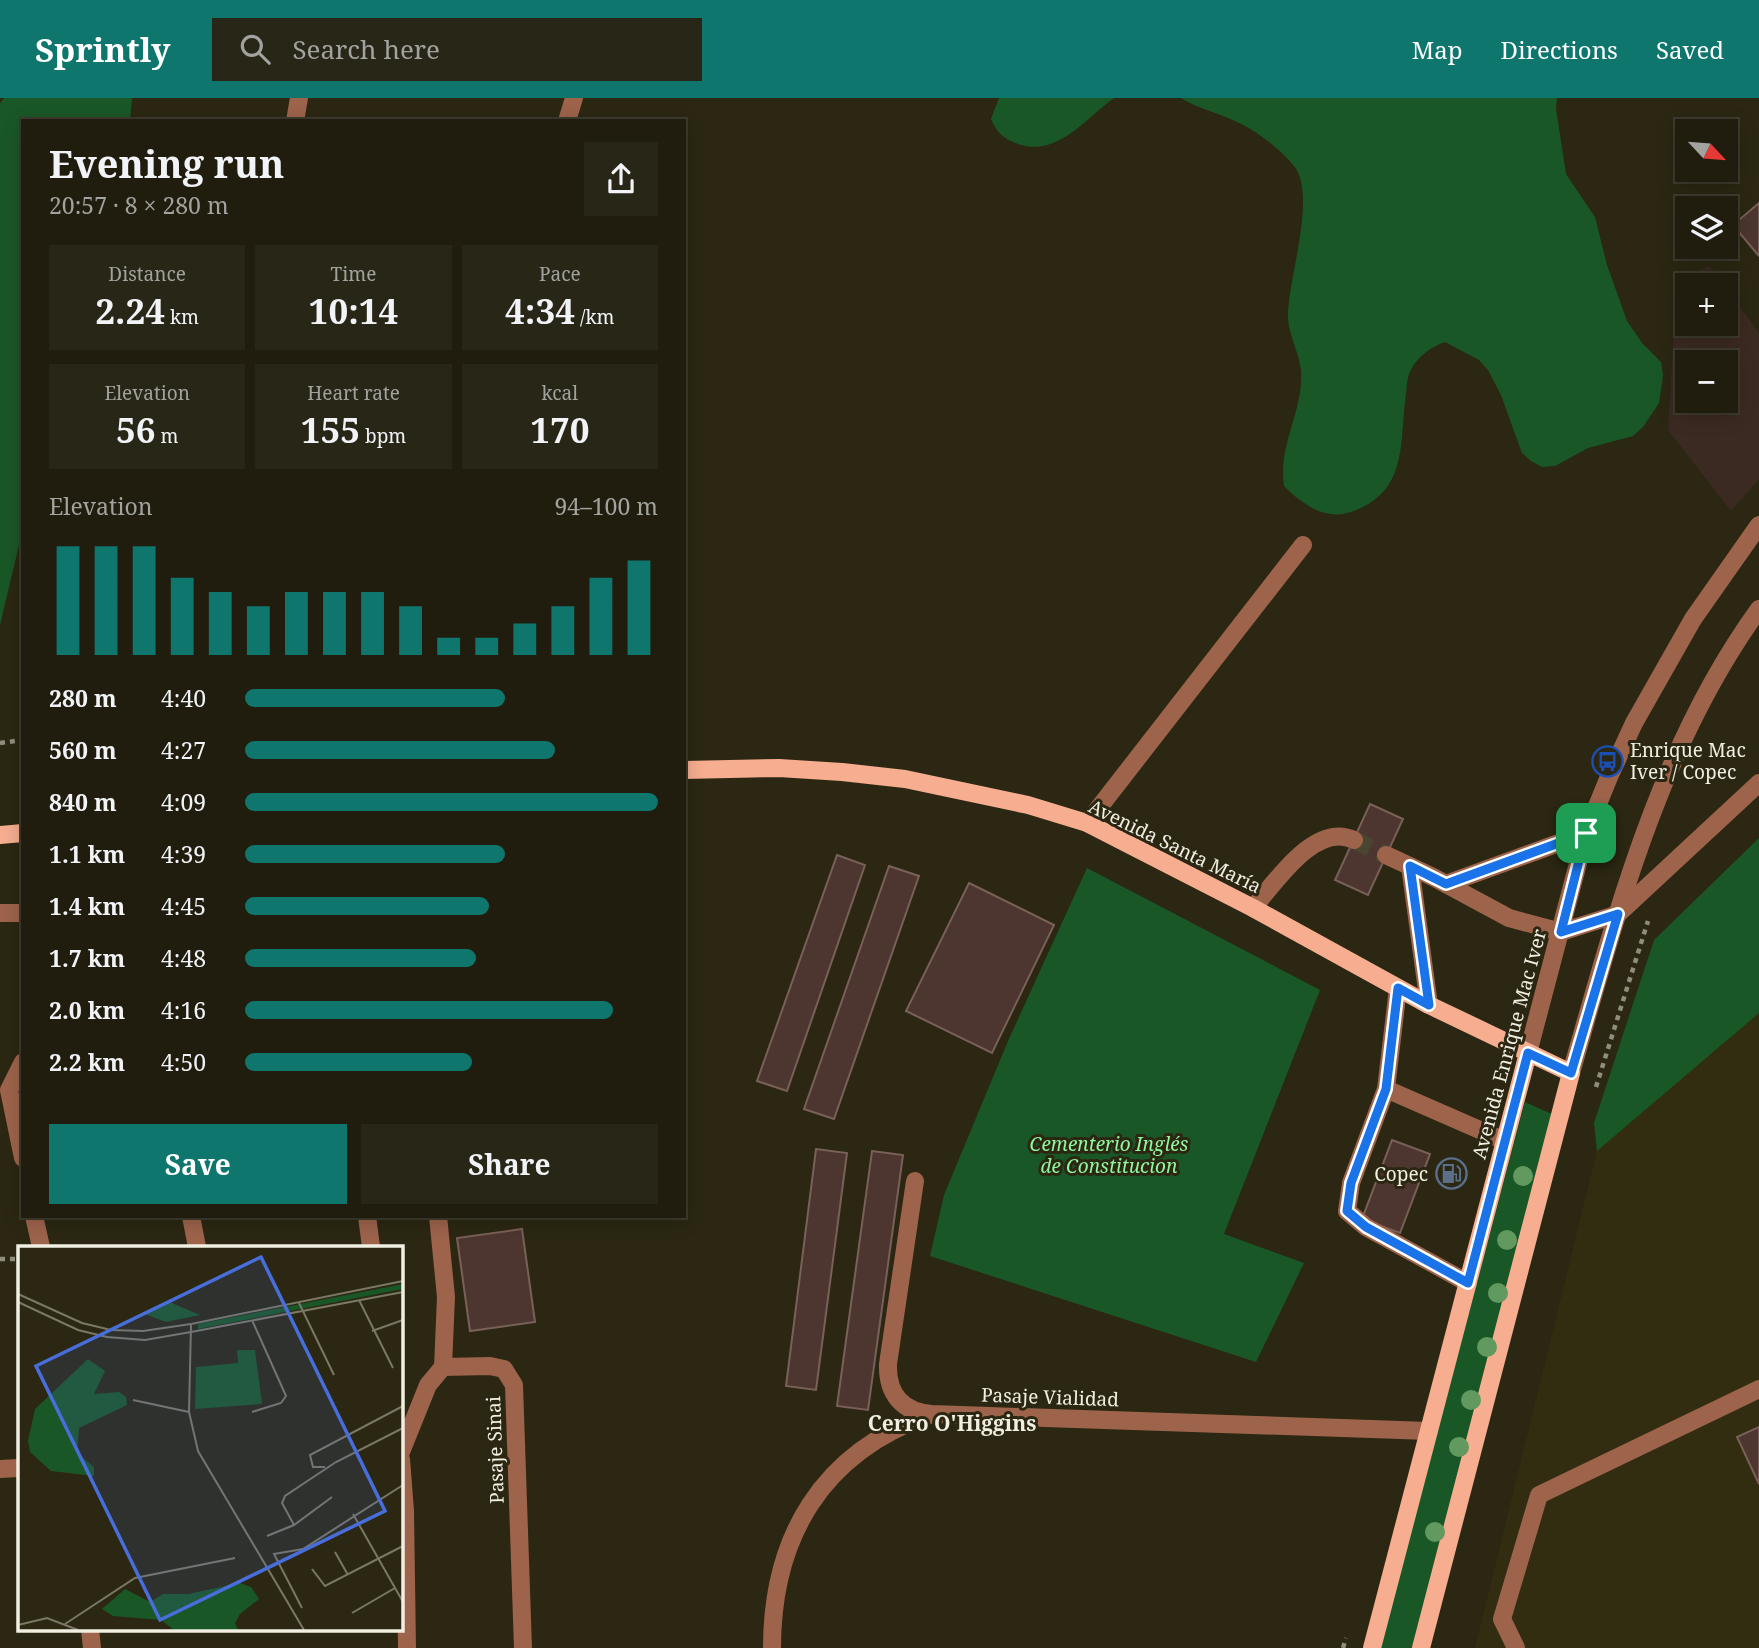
<!DOCTYPE html>
<meta charset="utf-8">
<style>
body{margin:0;font-family:"Noto Serif",serif;background:#282617;color:#f1f3f6;height:100vh;display:flex;flex-direction:column;font-size:26px;white-space:nowrap}
*{box-sizing:border-box;margin:0}
p{font-size:23px;color:#a2a29e}
.icon{flex:none;width:38px;height:38px;fill:none;stroke:currentColor;stroke-width:2;stroke-linecap:round;stroke-linejoin:round}
.map{position:relative;flex:1;overflow:hidden}
.drawer{position:absolute;left:21px;top:21px;width:665px;height:1099px;display:flex;flex-direction:column;background:#201d0e;border-radius:0px;box-shadow:0 4px 18px #0003,0 0 0 2px #3d3b2e}
.drawer>*{flex:none}
.needle{width:46px;rotate:116deg}
.controls{position:absolute;left:1675px;top:21px;display:grid;gap:14px}
.controls a{display:grid;place-items:center;width:63px;height:63px;border-radius:0px;background:#201d0e;box-shadow:0 4px 18px #0003,0 0 0 2px #3d3b2e;font-size:35px}
.pin{position:absolute;display:grid;place-items:center;width:60px;height:60px;color:#fff;margin:-30px;border-radius:14px;box-shadow:0 4px 10px #0006}
.round{display:grid;place-items:center;flex:none;width:74px;height:74px;border-radius:0px;background:#282617}
.summary{display:flex;align-items:center;justify-content:space-between;height:119px;padding:0 28px}
h1{font-size:38px;font-weight:700;line-height:52px}
.metrics{display:grid;grid-template-columns:repeat(3,1fr);gap:10px;height:119px;padding:7px 28px}
.metrics div{display:grid;align-content:center;border-radius:0px;background:#282617;text-align:center}
.metrics b{font-size:35px;font-weight:700}
.metrics small{font-size:19px;font-weight:400}
.metrics p{font-size:19px}
.chart{height:196px;padding:14px 28px}
.chart p{display:flex;justify-content:space-between}
.chart svg{width:100%;height:126px;margin-top:7px;stroke:#0f766e;stroke-width:6}
.action{display:flex;gap:14px;margin-top:auto;padding:14px 28px}
.action a{flex:1;height:80px;border-radius:0px;background:#0f766e;color:#fff;font-size:28px;font-weight:700;line-height:80px;text-align:center}
.action a+a{background:#282617;color:#f1f3f6}
ul{padding:0 28px;list-style:none;font-size:23px}
li{display:grid;grid-template-columns:112px 84px 1fr;align-items:center;height:52px}
li i{height:18px;border-radius:9px;background:#0f766e}
header{display:flex;align-items:center;gap:42px;box-sizing:border-box;height:98px;padding:0 35px;background:#0f766e;color:#fff}
header strong{font-size:33px}
nav{display:flex;gap:38px;margin-inline-start:auto;font-size:24px}
.search{width:490px;height:63px;background:#282617;display:flex;align-items:center;gap:18px;box-sizing:border-box;padding:0 24px;border-radius:0px;color:#a2a29e;font-size:26px}
.map>svg:first-child{display:block}
.commercial{fill:#3b2a21;fill-rule:evenodd}
.built{fill:#322d11}
.green{fill:#1a5727}
.building{fill:#4c362f;stroke:#796058;stroke-width:2}
.lines{fill:none;stroke-linecap:round;stroke-linejoin:round}
.minor-tunnel{stroke:#494531;stroke-width:18;stroke-dasharray:18 9;stroke-linecap:butt}
.path{stroke:#908d7c;stroke-width:4.5;stroke-dasharray:5 5;stroke-linecap:butt}
.minor{stroke:#9d634b;stroke-width:18}
.major{stroke:#f6ad90;stroke-width:18}
.tree{fill:#62995f}
.route-casing{stroke:#fff;stroke-width:14}
.route{stroke:#1a73e8;stroke-width:9}
.labels{text-anchor:middle;dominant-baseline:central;stroke-width:6;stroke-linejoin:round;paint-order:stroke}
.poi-label{font-size:19px;fill:#f1efe2;stroke:#2b2712;text-anchor:start}
.street-label{font-size:19px;fill:#f1efe2;stroke:#2b2712}
.park-label{font-size:19px;font-style:italic;fill:#8ff79e;stroke:#2b2712}
.neighbourhood-label{font-size:21px;font-weight:bold;fill:#f1efe2;stroke:#2b2712}
.inset-road{fill:none;stroke:#7a7765;stroke-width:2}
.view{fill:#476eda;fill-opacity:0.15;stroke:#476eda;stroke-width:3.5}
.inset-edge{fill:none;stroke:#f1efe2;stroke-width:3.5}
</style>
<header>
<strong>Sprintly</strong>
<div class="search"><svg class="icon" aria-label="search" viewBox="0 0 24 24"><circle cx="10" cy="10" r="6"/><path d="M15 15l6 6"/></svg>Search here</div>
<nav><a>Map</a><a>Directions</a><a>Saved</a></nav>
</header>
<div class="map">
<svg width="1759" height="1550" viewBox="0 0 1759 1550">
<rect width="100%" height="100%" fill="#2b2712"/>
<!-- commercial -->
<path class="commercial" d="M1709 168 1724 187H1687V226H1726V190L1759 235V381L1731 413 1668 332 1677 184ZM1687 264H1726V303H1687Z"/>
<!-- built -->
<polygon class="built" points="1759,915 1759,1550 1475,1550 1597,1053"/>
<!-- green -->
<g class="green">
<polygon points="4,0 132,0 130,23 23,23 23,410 19,447 0,527 0,5"/>
<path d="M999 0H1114C1087 19 1057 60 1018 46 1004 41 997 35 991 21Z"/>
<path d="M1181 0H1557L1556 11 1566 76 1595 119 1607 167 1627 223 1642 245 1661 264 1663 277 1659 305 1643 329 1633 338 1588 350 1555 368 1542 369 1531 363 1522 355 1501 297 1488 272 1479 262 1445 244C1433 248 1418 258 1412 270 1407 277 1407 288 1406 296 1399 345 1409 394 1351 414 1325 423 1302 406 1284 388 1278 345 1304 313 1301 272 1299 253 1287 235 1288 215 1289 179 1317 96 1294 68 1278 49 1257 33 1235 23 1217 14 1198 11 1181 0Z"/>
<polygon points="1759,740 1759,915 1597,1053 1594,1025 1654,842"/>
<polygon points="1087,770 1320,892 1224,1136 1304,1165 1256,1264 930,1158 944,1097 1008,943"/>
<polygon points="1525,1004 1554,1017 1412,1550 1380,1550"/>
</g>
<!-- building -->
<g class="building">
<polygon points="1759,105 1759,158 1733,127"/>
<polygon points="1370,706 1403,721 1368,797 1335,782"/>
<polygon points="837,757 865,767 787,993 757,983"/>
<polygon points="889,768 919,778 834,1021 804,1011"/>
<polygon points="969,785 1054,827 992,955 906,913"/>
<polygon points="1392,1042 1430,1056 1400,1135 1362,1121"/>
<polygon points="816,1051 847,1055 816,1292 786,1288"/>
<polygon points="872,1053 903,1057 868,1312 837,1308"/>
<polygon points="522,1131 535,1224 470,1233 457,1140"/>
<polygon points="1759,1329 1759,1386 1737,1339"/>
</g>
<g class="lines">
<!-- minor-tunnel -->
<polyline class="minor-tunnel" points="1354,742 1386,757"/>
<!-- path -->
<g class="path">
<polyline points="0,645 23,642"/>
<polyline points="1596,989 1648,823"/>
<polyline points="0,1161 19,1161"/>
<polyline points="1343,1550 1346,1540"/>
</g>
<!-- minor -->
<g class="minor">
<polyline points="295,23 299,0"/>
<polyline points="567,23 574,0"/>
<polyline points="1087,725 1303,447"/>
<polyline points="1386,757 1433,779 1509,820 1561,834 1618,816 1759,685"/>
<polyline points="1410,768 1429,907"/>
<polyline points="1446,786 1586,735"/>
<path d="M1253 810C1275 785 1315 723 1354 742"/>
<polyline points="0,815 23,815"/>
<polyline points="1398,890 1386,991 1351,1085 1347,1113 1366,1129 1468,1185"/>
<polyline points="1528,955 1586,735 1609,679 1634,625 1693,521 1759,427"/>
<polyline points="23,964 9,992 23,1060"/>
<path d="M1571 975C1617 815 1659 649 1759 511"/>
<polyline points="1386,991 1505,1043"/>
<path d="M915 1083 888 1266C887 1296 902 1314 932 1316L1429 1333"/>
<polyline points="34,1118 41,1149"/>
<polyline points="191,1118 197,1149"/>
<polyline points="367,1118 371,1149"/>
<polyline points="438,1118 446,1199 443,1269"/>
<polyline points="401,1354 428,1287 443,1269 490,1268 504,1271 514,1287 523,1550"/>
<polyline points="401,1361 405,1413 407,1550"/>
<polyline points="0,1371 19,1370"/>
<polyline points="90,1531 92,1550"/>
<path d="M772 1550C772 1439 822 1355 929 1317"/>
<polyline points="1516,1550 1502,1521 1539,1397 1759,1291"/>
</g>
<!-- major -->
<g class="major">
<polyline points="684,672 779,670 842,674 905,681 1028,707 1087,725 1253,810 1429,907 1571,975 1421,1550"/>
<polyline points="0,737 23,735"/>
<polyline points="1372,1550 1528,955"/>
</g>
</g>
<!-- trees -->
<g class="tree">
<circle cx="1523" cy="1078" r="10"/>
<circle cx="1507" cy="1142" r="10"/>
<circle cx="1498" cy="1195" r="10"/>
<circle cx="1487" cy="1249" r="10"/>
<circle cx="1471" cy="1302" r="10"/>
<circle cx="1459" cy="1349" r="10"/>
<circle cx="1435" cy="1434" r="10"/>
</g>
<g class="lines">
<defs>
<polygon id="route" points="1586,735 1561,834 1618,816 1571,975 1528,955 1468,1185 1366,1129 1347,1113 1351,1085 1386,991 1398,890 1429,907 1410,768 1446,786"/>
</defs>
<!-- route casing -->
<use href="#route" class="route-casing"/>
<!-- route -->
<use href="#route" class="route"/>
</g>
<!-- icons -->
<defs>
<symbol id="bus-ring" viewBox="-11 -11 22 22"><circle r="9.5" fill="#2b2712" stroke="#1a4fb4" stroke-width="1.5"/><path d="M-5-6H5V4H4V6H2V4H-2V6H-4V4H-5ZM-3.5-4V0h7V-4ZM-3.5 1.2v1.5H-2V1.2ZM2 1.2v1.5H3.5V1.2Z" fill="#1a4fb4"/></symbol>
<symbol id="fuel-ring" viewBox="-11 -11 22 22"><circle r="9.5" fill="#2b2712" stroke="#5c6f8a" stroke-width="1.5"/><path d="M-5.5-6h7V0h2V4h1.3V-2.5L3-4.5l.8-.8L6-3V5H2.5V1h-1V6h-7ZM-4.2-4.7v3.2H.2V-4.7Z" fill="#5c6f8a"/></symbol>
</defs>
<g fill-rule="evenodd">
<use href="#bus-ring" x="1590" y="646" width="35" height="35"/>
<use href="#fuel-ring" x="1434" y="1058" width="35" height="35"/>
</g>
<g class="labels">
<!-- poi labels -->
<g class="poi-label">
<text x="1630" y="652">Enrique Mac<tspan x="1630" dy="22">Iver / Copec</tspan></text>
<text x="1428" y="1076" text-anchor="end">Copec</text>
</g>
<!-- street labels -->
<g class="street-label">
<text transform="translate(1175 748) rotate(26)">Avenida Santa María</text>
<text transform="translate(1509 946) rotate(-75)">Avenida Enrique Mac Iver</text>
<text transform="translate(1050 1299) rotate(2)">Pasaje Vialidad</text>
<text transform="translate(495 1352) rotate(-92)">Pasaje Sinai</text>
</g>
<!-- park labels -->
<g class="park-label">
<text x="1109" y="1046">Cementerio Inglés<tspan x="1109" dy="22">de Constitucion</tspan></text>
</g>
<!-- neighbourhood labels -->
<g class="neighbourhood-label">
<text x="952" y="1325">Cerro O'Higgins</text>
</g>
</g>
<!-- overview -->
<g transform="translate(18 1148)">
<rect width="385" height="385" fill="#2b2712"/>
<path d="M385 38V43L180 83V78ZM149 55 182 69 148 76 124 67ZM219 104H237L244 158 177 163 178 121 220 117ZM70 113 87 125 76 148 101 146 108 151 109 159 61 182 59 207 76 221V230L33 225 12 206 10 195 17 163ZM222 337 233 341 241 353 222 368 217 377 220 384H156L143 374 95 370 84 363 107 343 132 356 145 348H170Z" fill="#1a5727"/>
<path class="inset-road" d="M0 48 64 77 93 84 125 85 173 78M341 54 375 122M0 56 60 84 89 91 127 94 173 86M281 57 316 129M234 74 268 150 263 157 234 166M354 85 385 74M173 86 385 46M115 154 171 166M307 221H295L292 209 385 160M335 268 385 356M276 279 264 257 267 250 318 216 385 182M249 290 276 279 314 251M317 306 330 329M294 323 307 340 385 300M284 362 256 308 285 303 385 239M334 367 377 342M47 378 117 332 217 312M0 379 29 372 60 384M286 384 180 205 171 166 173 78 385 35"/>
<path class="view" d="M243 11 367 265 142 374 18 120Z"/>
<rect width="385" height="385" class="inset-edge"/>
</g>
</svg>
<div class="controls">
<a><svg class="needle" viewBox="-14 -14 28 28"><path d="M0-13l5 13h-10z" fill="#e53935"/><path d="M0 13l5-13h-10z" fill="#a2a29e"/></svg></a>
<a><svg class="icon" aria-label="layers" viewBox="0 0 24 24"><path d="M12 4l9 5-9 5-9-5zM3 14l9 5 9-5"/></svg></a>
<a>+</a>
<a>−</a>
</div>
<div class="pin" style="left:1586px;top:735px;background:#1e9e55"><svg class="icon" aria-label="arrive" viewBox="0 0 24 24"><path d="M6 21V4h12l-3 4 3 4H6"/></svg></div>
<section class="drawer">
<div class="summary"><div><h1>Evening run</h1><p>20:57 · 8 × 280 m</p></div><a class="round"><svg class="icon" aria-label="share" viewBox="0 0 24 24"><path d="M12 15V3M7 8l5-5 5 5M5 13v7h14v-7"/></svg></a></div>
<div class="metrics">
<div><p>Distance</p><b>2.24<small> km</small></b></div>
<div><p>Time</p><b>10:14</b></div>
<div><p>Pace</p><b>4:34<small> /km</small></b></div>
</div>
<div class="metrics">
<div><p>Elevation</p><b>56<small> m</small></b></div>
<div><p>Heart rate</p><b>155<small> bpm</small></b></div>
<div><p>kcal</p><b>170</b></div>
</div>
<div class="chart"><p><span>Elevation</span>94–100 m</p>
<svg viewBox="0 0 160 44" preserveAspectRatio="none"><path d="M5 44V6M15 44V6M25 44V6M35 44V17M45 44V22M55 44V27M65 44V22M75 44V22M85 44V22M95 44V27M105 44V38M115 44V38M125 44V33M135 44V27M145 44V17M155 44V11"/></svg>
</div>
<ul>
<li><b>280 m</b>4:40<i style="width:63%"></i></li>
<li><b>560 m</b>4:27<i style="width:75%"></i></li>
<li><b>840 m</b>4:09<i style="width:100%"></i></li>
<li><b>1.1 km</b>4:39<i style="width:63%"></i></li>
<li><b>1.4 km</b>4:45<i style="width:59%"></i></li>
<li><b>1.7 km</b>4:48<i style="width:56%"></i></li>
<li><b>2.0 km</b>4:16<i style="width:89%"></i></li>
<li><b>2.2 km</b>4:50<i style="width:55%"></i></li>
</ul>
<div class="action"><a>Save</a><a>Share</a></div>
</section>
</div>
